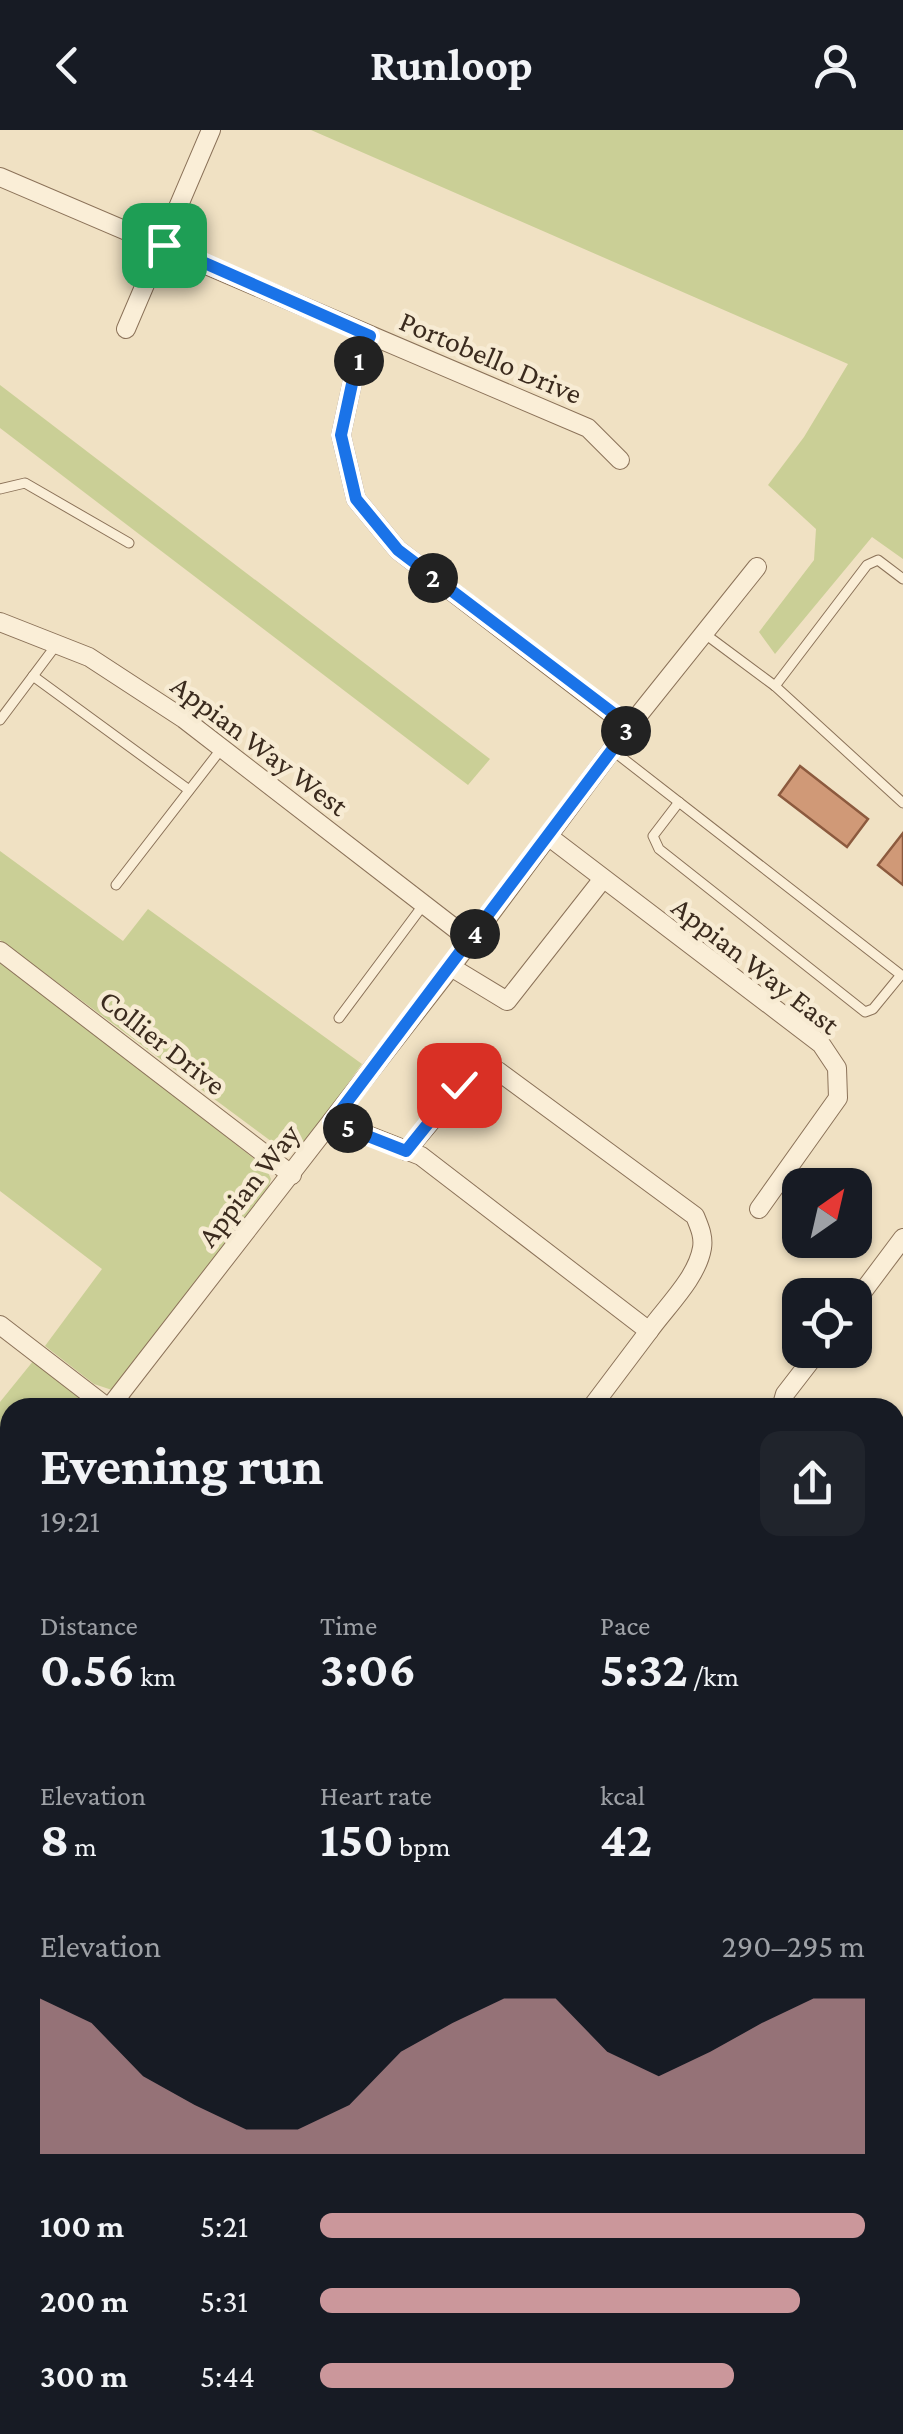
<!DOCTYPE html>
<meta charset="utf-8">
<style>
body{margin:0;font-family:"Crimson Pro",serif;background:#20242c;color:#f1f3f6;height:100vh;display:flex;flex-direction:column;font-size:38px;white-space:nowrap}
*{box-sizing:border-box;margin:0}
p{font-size:32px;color:#9ea1a6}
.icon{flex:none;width:55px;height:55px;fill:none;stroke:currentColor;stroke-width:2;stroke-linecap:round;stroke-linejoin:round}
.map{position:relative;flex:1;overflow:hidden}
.sheet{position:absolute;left:0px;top:1268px;width:905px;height:1038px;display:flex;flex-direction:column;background:#171b24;border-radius:30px 30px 0 0;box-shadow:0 2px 8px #0004}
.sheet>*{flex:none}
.needle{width:65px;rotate:34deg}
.fabs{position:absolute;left:782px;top:1038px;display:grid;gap:20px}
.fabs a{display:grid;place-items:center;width:90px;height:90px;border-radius:20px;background:#171b24;box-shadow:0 2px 8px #0004;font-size:50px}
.pin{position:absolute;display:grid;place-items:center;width:85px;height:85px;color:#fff;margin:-42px;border-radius:20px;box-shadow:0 5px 15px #0006}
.km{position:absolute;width:50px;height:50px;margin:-25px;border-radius:50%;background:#222;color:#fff;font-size:28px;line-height:50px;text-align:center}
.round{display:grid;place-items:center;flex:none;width:105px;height:105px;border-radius:20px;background:#20242c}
.headline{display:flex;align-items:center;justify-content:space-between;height:170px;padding:0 40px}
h1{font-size:55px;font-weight:700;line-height:75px}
.stats{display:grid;grid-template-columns:repeat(3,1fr);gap:15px;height:170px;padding:10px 40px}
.stats div{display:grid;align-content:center}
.stats b{font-size:50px;font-weight:700}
.stats small{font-size:28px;font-weight:400}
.stats p{font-size:28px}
.chart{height:280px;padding:20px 40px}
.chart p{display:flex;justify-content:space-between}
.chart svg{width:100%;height:180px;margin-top:10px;fill:#cb979b;opacity:.7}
ul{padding:0 40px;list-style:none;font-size:32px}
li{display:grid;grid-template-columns:160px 120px 1fr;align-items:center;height:75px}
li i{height:25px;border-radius:12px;background:#cb979b}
header{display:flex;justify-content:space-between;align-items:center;height:130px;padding:0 40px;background:#171b24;font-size:45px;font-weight:700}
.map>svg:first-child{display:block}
.green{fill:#cacf96}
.building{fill:#d09977;stroke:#8c5a3e;stroke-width:2.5}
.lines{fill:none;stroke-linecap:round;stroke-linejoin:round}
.lane-casing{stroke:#8b7259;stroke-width:11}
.street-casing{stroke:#8b7259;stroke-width:20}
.primary-casing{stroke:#59402d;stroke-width:32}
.path{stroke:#8b7259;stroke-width:2.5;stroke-dasharray:8 5;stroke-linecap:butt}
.lane{stroke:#faeed7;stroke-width:9}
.street{stroke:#faeed7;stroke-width:18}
.primary{stroke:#f5d599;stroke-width:30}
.route-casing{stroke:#fff;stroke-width:20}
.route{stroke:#1a73e8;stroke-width:12}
.labels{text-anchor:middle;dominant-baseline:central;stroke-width:9;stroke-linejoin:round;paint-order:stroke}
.street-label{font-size:30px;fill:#3b2b1e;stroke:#f7ebd3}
</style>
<header><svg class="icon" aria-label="back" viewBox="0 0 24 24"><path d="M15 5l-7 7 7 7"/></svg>Runloop<svg class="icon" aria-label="person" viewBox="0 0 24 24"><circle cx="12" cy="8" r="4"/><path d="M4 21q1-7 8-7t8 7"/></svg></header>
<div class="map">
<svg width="903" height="2304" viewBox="0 0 903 2304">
<rect width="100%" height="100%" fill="#f0e1c3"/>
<!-- green -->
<g class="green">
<polygon points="311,0 903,0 903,429 872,407 775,524 759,502 814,430 816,399 768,355 804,307 848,234"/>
<polygon points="0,255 490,629 468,655 0,298"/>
<polygon points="0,721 123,811 148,779 362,934 304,1014 283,1020 0,810"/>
<polygon points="0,829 266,1038 271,1049 267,1062 112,1260 94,1254 45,1216 102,1139 0,1061"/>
<polygon points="34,1230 88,1271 92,1277 10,1278 10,1389 0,1381 0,1272"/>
<polygon points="0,2000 10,2006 10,2279 0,2271"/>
<polygon points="30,2295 390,2295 394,2302 41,2304"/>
</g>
<!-- building -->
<g class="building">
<polygon points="800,636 868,689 847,717 779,665"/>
<polygon points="903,703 903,755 878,735"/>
</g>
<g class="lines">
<defs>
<g id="lane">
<polyline points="0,359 25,353 129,413"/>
<polyline points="705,504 775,556 903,673"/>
<polyline points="33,546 189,660"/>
<polyline points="775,556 867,435 878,430 903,449"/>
<polyline points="0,590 57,514"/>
<polyline points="612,620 901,845"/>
<polyline points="679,672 653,706 659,719 865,882 873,879 900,846"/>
<polyline points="116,755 222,618"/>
<polyline points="339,888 424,774"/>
<polyline points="118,1265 134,1278"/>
<polyline points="895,1390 903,1396"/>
<polyline points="0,1430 10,1434"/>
<polyline points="0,1598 10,1594"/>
<polyline points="0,1820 10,1827"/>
<polyline points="0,2289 19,2304"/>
<polyline points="428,2304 441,2295"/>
</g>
<g id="street">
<polyline points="0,47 588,298 620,330"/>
<polyline points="126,199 211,0"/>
<polyline points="369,206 355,240 341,305 356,369 398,420 629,597"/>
<polyline points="0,492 89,527 184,589 470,810"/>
<polyline points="548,706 821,914 837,938 838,968 759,1079"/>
<polyline points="0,821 292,1045"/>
<polyline points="451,837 507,871 602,750"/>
<polyline points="332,991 421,1026 649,1201 591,1278"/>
<path d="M406 1021 472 943 486 939 498 941 695 1086C699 1096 704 1106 702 1118 697 1148 666 1177 649 1201"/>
<polyline points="855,1172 903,1108"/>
<polyline points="0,1195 108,1278"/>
<polyline points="109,1278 451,837 629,597 757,437"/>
<polyline points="781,1278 785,1264 819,1220"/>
<polyline points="10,1458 3,1509 10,1564"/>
<polyline points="895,1738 903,1755"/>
<polyline points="0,1872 10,1857"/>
<polyline points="895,1891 903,1878"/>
<polyline points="895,1921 903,1925"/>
</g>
<g id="primary">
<polyline points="0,1949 10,1957"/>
<polyline points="461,2295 472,2304"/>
</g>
</defs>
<!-- lane casing -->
<use href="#lane" class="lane-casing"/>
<!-- street casing -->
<use href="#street" class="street-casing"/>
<!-- primary casing -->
<use href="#primary" class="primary-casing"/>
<!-- path -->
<g class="path">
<polyline points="0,1995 10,2001"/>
<polyline points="402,2295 413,2303"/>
</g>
<!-- lane -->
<use href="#lane" class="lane"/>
<!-- street -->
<use href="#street" class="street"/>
<!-- primary -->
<use href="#primary" class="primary"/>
</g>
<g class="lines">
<defs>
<polyline id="route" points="164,115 370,206 355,240 341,305 356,369 398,420 630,596 332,992 406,1021 459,955"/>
</defs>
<!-- route casing -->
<use href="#route" class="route-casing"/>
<!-- route -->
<use href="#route" class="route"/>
</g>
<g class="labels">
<!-- street labels -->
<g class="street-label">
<text transform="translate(491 227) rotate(23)">Portobello Drive</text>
<text transform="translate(260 615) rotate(37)">Appian Way West</text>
<text transform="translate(756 835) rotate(38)">Appian Way East</text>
<text transform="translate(163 912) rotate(38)">Collier Drive</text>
<text transform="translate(248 1055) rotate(-52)">Appian Way</text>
</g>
</g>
</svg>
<div class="fabs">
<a><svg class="needle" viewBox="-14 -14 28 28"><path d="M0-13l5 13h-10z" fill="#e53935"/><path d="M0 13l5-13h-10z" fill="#9ea1a6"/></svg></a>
<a><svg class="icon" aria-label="locate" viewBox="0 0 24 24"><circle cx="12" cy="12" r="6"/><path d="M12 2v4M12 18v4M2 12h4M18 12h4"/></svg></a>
</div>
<div class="pin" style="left:164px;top:115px;background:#1e9e55"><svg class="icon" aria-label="arrive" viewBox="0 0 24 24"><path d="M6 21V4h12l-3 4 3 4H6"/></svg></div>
<div class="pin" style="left:459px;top:955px;background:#d93025"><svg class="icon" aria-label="check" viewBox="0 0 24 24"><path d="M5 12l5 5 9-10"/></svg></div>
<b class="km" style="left:359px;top:231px">1</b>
<b class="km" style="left:433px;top:448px">2</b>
<b class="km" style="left:626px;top:601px">3</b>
<b class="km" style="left:475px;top:804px">4</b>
<b class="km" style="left:348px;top:998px">5</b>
<section class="sheet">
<div class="headline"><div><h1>Evening run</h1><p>19:21</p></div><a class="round"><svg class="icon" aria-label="share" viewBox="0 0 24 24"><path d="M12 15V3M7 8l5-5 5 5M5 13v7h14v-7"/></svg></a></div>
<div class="stats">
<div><p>Distance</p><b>0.56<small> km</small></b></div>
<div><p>Time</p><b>3:06</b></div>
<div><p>Pace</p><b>5:32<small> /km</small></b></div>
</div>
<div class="stats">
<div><p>Elevation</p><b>8<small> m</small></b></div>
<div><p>Heart rate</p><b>150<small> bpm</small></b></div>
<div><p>kcal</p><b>42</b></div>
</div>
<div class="chart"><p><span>Elevation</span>290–295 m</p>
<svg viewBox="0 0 160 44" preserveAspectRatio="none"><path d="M0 44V6L10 12L20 25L30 32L40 38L50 38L60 32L70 19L80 12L90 6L100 6L110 19L120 25L130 19L140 12L150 6L160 6V44z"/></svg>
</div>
<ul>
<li><b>100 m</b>5:21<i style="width:100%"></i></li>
<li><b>200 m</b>5:31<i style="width:88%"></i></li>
<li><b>300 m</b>5:44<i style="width:76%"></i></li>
</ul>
</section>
</div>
